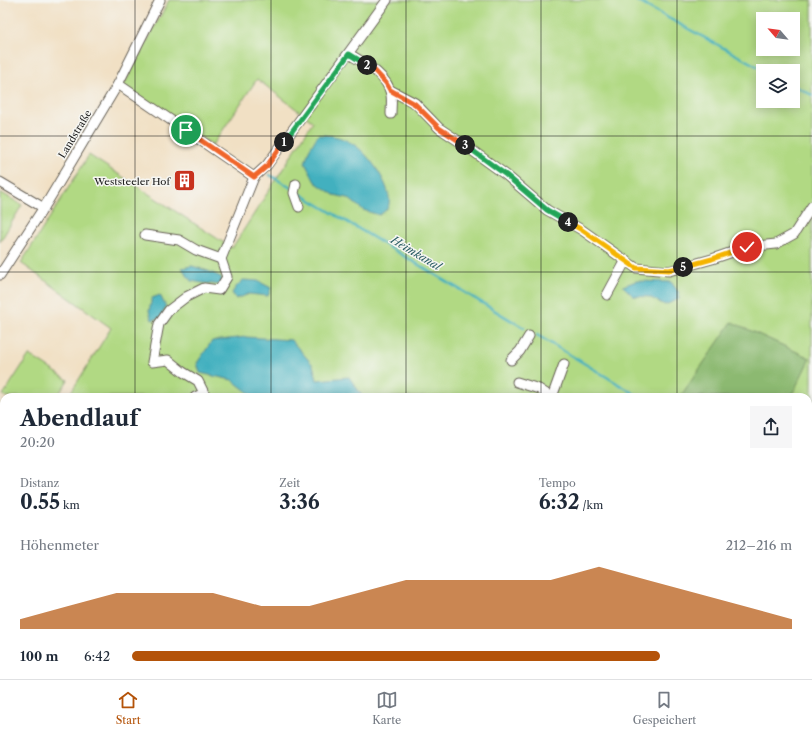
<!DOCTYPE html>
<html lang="de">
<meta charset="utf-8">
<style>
body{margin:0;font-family:"Libre Caslon Text",serif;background:#f6f6f7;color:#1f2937;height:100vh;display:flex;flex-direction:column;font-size:15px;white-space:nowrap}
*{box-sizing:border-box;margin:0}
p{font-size:13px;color:#747a83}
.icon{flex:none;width:22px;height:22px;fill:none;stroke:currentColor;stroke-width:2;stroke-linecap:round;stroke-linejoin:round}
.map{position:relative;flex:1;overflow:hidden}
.details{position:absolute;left:0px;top:393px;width:812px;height:286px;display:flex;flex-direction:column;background:#fff;border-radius:12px 12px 0 0;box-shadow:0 2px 10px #0003}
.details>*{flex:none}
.needle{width:26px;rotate:298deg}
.tools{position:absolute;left:756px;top:12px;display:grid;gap:8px}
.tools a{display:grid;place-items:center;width:44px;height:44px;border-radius:0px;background:#fff;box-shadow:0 2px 10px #0003;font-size:20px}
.pin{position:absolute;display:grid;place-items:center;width:34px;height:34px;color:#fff;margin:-17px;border:2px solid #fff;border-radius:50%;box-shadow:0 1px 4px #0007}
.km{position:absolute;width:20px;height:20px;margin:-10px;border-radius:50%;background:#222;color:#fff;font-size:11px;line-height:20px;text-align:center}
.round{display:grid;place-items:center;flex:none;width:42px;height:42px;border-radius:0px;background:#f6f6f7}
.overview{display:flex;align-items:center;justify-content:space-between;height:68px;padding:0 20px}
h1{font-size:22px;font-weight:700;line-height:30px}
.metrics{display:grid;grid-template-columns:repeat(3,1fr);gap:6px;height:68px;padding:4px 20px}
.metrics div{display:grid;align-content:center}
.metrics b{font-size:20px;font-weight:700}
.metrics small{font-size:11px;font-weight:400}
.metrics p{font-size:11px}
.chart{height:112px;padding:8px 20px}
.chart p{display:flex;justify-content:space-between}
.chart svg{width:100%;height:72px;margin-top:4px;fill:#b45309;opacity:.7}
ul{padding:0 20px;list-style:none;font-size:13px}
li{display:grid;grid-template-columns:64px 48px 1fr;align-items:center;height:30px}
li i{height:10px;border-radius:5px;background:#b45309}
.menu{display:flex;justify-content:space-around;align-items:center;height:56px;border-top:1px solid #e0e1e3;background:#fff;font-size:11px;color:#747a83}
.menu a{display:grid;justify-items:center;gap:2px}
.menu .current{color:#b45309}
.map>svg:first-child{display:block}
.green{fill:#b1d983;stroke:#667a50;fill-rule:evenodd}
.forest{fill:#8cb971;stroke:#546a46}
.water{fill:#42b0bf;stroke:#2f666e}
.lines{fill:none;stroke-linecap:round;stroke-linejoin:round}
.stream{stroke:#42b0bf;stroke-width:2.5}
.minor-casing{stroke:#676157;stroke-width:11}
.minor{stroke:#fff;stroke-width:9}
.split-1-casing{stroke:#fff;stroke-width:8}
.split-2-casing{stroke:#fff;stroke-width:8}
.split-3-casing{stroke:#fff;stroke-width:8}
.split-4-casing{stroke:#fff;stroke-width:8}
.split-5-casing{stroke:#fff;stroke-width:8}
.split-6-casing{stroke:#fff;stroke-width:8}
.split-1{stroke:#f0652b;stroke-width:5}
.split-2{stroke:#22a559;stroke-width:5}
.split-3{stroke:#f0652b;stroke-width:5}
.split-4{stroke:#22a559;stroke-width:5}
.split-5{stroke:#f5b400;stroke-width:5}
.split-6{stroke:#f5b400;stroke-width:5}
.grid{fill:none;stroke:#1c1c1c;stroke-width:1;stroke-opacity:0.55}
.labels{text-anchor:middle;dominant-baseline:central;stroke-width:3;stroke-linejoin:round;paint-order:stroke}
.street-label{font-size:10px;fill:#1c1c1c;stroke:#f6f6f2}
.poi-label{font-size:10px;fill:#1c1c1c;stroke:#f6f6f2;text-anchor:end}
.water-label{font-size:11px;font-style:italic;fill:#2d5f65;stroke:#f6f6f2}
</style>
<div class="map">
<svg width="812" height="679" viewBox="0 0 812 679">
<rect width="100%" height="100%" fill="#f6f6f2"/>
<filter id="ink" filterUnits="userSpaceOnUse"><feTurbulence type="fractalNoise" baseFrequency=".025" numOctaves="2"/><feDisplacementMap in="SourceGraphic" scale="8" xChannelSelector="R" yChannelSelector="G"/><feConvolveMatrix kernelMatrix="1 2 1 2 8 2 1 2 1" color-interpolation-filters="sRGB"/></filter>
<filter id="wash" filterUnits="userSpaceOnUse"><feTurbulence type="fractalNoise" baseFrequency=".012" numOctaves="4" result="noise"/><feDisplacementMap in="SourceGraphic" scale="16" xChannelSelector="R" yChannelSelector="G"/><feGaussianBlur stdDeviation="0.9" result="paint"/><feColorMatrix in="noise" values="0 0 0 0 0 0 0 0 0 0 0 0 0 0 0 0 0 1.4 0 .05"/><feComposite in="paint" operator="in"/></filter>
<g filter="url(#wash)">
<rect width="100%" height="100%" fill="#f1e0c4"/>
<!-- green -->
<g class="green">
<path d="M169 0H812V679H185L181 675H808V397H68L111 328 21 263 89 155 232 248 313 122 257 79 213 145 122 88ZM763 19H793V49H763ZM763 71H793V101H763Z"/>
<polygon points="0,192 22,205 0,242"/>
<polygon points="29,355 68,380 57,397 6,397 3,395"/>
</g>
<!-- forest -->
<polygon class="forest" points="732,322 810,358 791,397 680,397"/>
<!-- water -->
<g class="water">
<path d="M318 135C334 135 343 137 356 146 370 156 392 187 389 204 388 209 384 212 379 215L363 210 348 198 334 195 315 182 305 163 309 150Z"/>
<polygon points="192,266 208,271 221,277 223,285 203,283 191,281 182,268"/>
<polygon points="243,280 258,281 271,288 268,296 249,294 236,299 232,293 236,287"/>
<polygon points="636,281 671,282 679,293 679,299 665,305 649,297 633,296 623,286"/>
<polygon points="160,295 166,307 160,318 152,320 149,311 152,298"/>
<polygon points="246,337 291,340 313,365 317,380 349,377 363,397 254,397 232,380 200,373 197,363 212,341"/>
<polygon points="602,675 726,675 721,679 599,679"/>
</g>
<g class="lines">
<!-- stream -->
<g class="stream">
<polyline points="635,0 766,71"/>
<polyline points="793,85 812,95"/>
<polyline points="270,175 291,188"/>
<polyline points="299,193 524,328"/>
<polyline points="537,335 640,397"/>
<polyline points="808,498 812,500"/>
</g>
</g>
</g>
<g filter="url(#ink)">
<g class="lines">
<defs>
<g id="minor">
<path d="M349 54C364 63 388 75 391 95 392 101 391 108 391 114"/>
<polyline points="118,84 254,177 267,165 387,0"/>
<polyline points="390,90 415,103 439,128 466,146 506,175 547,210 582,230 636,268 669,271 712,259 747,247 776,244 794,234 812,206"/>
<polyline points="0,182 44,208"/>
<polyline points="296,184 294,193 299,207"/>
<polyline points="145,235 179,240 196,250 221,259"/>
<polyline points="0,275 48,201 118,84 160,0"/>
<polyline points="607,295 626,260"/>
<polyline points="511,360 520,351 529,336"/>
<polyline points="517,382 539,389 551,397"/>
<polyline points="195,397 204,393 198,381 183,372 168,360 152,362 159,324 169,310 186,297 204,288 219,290 227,277 221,259 254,177"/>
<polyline points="552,397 564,364"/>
<polyline points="0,566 4,570"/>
<polyline points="107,675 111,679"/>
<polyline points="379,675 379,679"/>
<polyline points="440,679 444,675"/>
</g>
</defs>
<!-- minor casing -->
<use href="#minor" class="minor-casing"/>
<!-- minor -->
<use href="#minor" class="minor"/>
</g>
</g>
<g class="lines" filter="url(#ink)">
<defs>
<polyline id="split-1" points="186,130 254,177 267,166 284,142"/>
<polyline id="split-2" points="284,142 349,54 367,65"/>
<polyline id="split-3" points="367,65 372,68 386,83 390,90 415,104 439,128 465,145"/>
<polyline id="split-4" points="465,145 506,175 547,210 568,222"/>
<polyline id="split-5" points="568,222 582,230 636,268 669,270 683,267"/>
<polyline id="split-6" points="683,267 712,259 747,247"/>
</defs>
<!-- split-1 casing -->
<use href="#split-1" class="split-1-casing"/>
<!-- split-2 casing -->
<use href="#split-2" class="split-2-casing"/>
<!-- split-3 casing -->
<use href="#split-3" class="split-3-casing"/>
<!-- split-4 casing -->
<use href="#split-4" class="split-4-casing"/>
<!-- split-5 casing -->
<use href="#split-5" class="split-5-casing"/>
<!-- split-6 casing -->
<use href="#split-6" class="split-6-casing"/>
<!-- split-1 -->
<use href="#split-1" class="split-1"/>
<!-- split-2 -->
<use href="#split-2" class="split-2"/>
<!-- split-3 -->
<use href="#split-3" class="split-3"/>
<!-- split-4 -->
<use href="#split-4" class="split-4"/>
<!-- split-5 -->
<use href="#split-5" class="split-5"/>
<!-- split-6 -->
<use href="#split-6" class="split-6"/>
</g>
<!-- grid -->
<path class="grid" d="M135 0V397M271 0V397M406 0V397M541 0V397M677 0V397M0 136H812M0 272H812M0 407H4M808 407H812M0 543H4M808 543H812M135 675V679M271 675V679M406 675V679M541 675V679M677 675V679"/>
<!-- icons -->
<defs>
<symbol id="building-square" viewBox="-11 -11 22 22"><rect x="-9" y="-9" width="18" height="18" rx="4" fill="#c8321e" stroke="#f6f6f2"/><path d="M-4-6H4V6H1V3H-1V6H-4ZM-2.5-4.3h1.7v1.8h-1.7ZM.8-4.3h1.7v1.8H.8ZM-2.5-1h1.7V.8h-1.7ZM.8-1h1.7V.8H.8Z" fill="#fff"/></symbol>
</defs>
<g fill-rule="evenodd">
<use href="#building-square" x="172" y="168" width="25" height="25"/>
</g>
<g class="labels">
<!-- street labels -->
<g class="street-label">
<text transform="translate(75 134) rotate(-59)">Landstraße</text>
</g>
<!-- poi labels -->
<g class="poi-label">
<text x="170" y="181">Weststeeler Hof</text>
</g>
<!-- water labels -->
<g class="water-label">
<text transform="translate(416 253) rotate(31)">Heimkanal</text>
</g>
</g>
</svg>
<div class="tools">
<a><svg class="needle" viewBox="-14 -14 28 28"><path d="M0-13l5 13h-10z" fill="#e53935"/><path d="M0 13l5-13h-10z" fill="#747a83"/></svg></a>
<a><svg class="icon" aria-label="layers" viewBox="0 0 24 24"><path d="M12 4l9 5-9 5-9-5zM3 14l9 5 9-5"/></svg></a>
</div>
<div class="pin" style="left:186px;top:130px;background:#1e9e55"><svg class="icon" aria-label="arrive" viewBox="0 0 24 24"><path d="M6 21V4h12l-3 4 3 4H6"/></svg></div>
<div class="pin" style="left:747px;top:247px;background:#d93025"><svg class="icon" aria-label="check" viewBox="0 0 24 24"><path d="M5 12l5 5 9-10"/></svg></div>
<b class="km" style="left:284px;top:142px">1</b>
<b class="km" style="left:367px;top:65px">2</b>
<b class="km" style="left:465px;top:145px">3</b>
<b class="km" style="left:568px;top:222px">4</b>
<b class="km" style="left:683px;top:267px">5</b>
<section class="details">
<div class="overview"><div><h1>Abendlauf</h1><p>20:20</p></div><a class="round"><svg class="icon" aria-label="share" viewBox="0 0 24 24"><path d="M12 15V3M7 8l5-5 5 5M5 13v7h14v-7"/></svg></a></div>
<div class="metrics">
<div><p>Distanz</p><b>0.55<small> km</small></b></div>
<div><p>Zeit</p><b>3:36</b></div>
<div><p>Tempo</p><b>6:32<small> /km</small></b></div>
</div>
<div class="chart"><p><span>Höhenmeter</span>212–216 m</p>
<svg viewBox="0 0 160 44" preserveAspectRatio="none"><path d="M0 44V38L10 30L20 22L30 22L40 22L50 30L60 30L70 22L80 14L90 14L100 14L110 14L120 6L130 14L140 22L150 30L160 38V44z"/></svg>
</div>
<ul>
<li><b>100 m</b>6:42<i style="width:80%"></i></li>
</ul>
</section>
</div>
<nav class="menu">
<a class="current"><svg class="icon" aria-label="home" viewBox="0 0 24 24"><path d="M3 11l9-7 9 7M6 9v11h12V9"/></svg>Start</a>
<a><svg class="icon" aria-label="map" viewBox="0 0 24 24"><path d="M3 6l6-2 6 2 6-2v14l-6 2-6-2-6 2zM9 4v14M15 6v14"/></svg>Karte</a>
<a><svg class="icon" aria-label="saved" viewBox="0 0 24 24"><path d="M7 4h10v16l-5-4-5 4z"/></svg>Gespeichert</a>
</nav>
